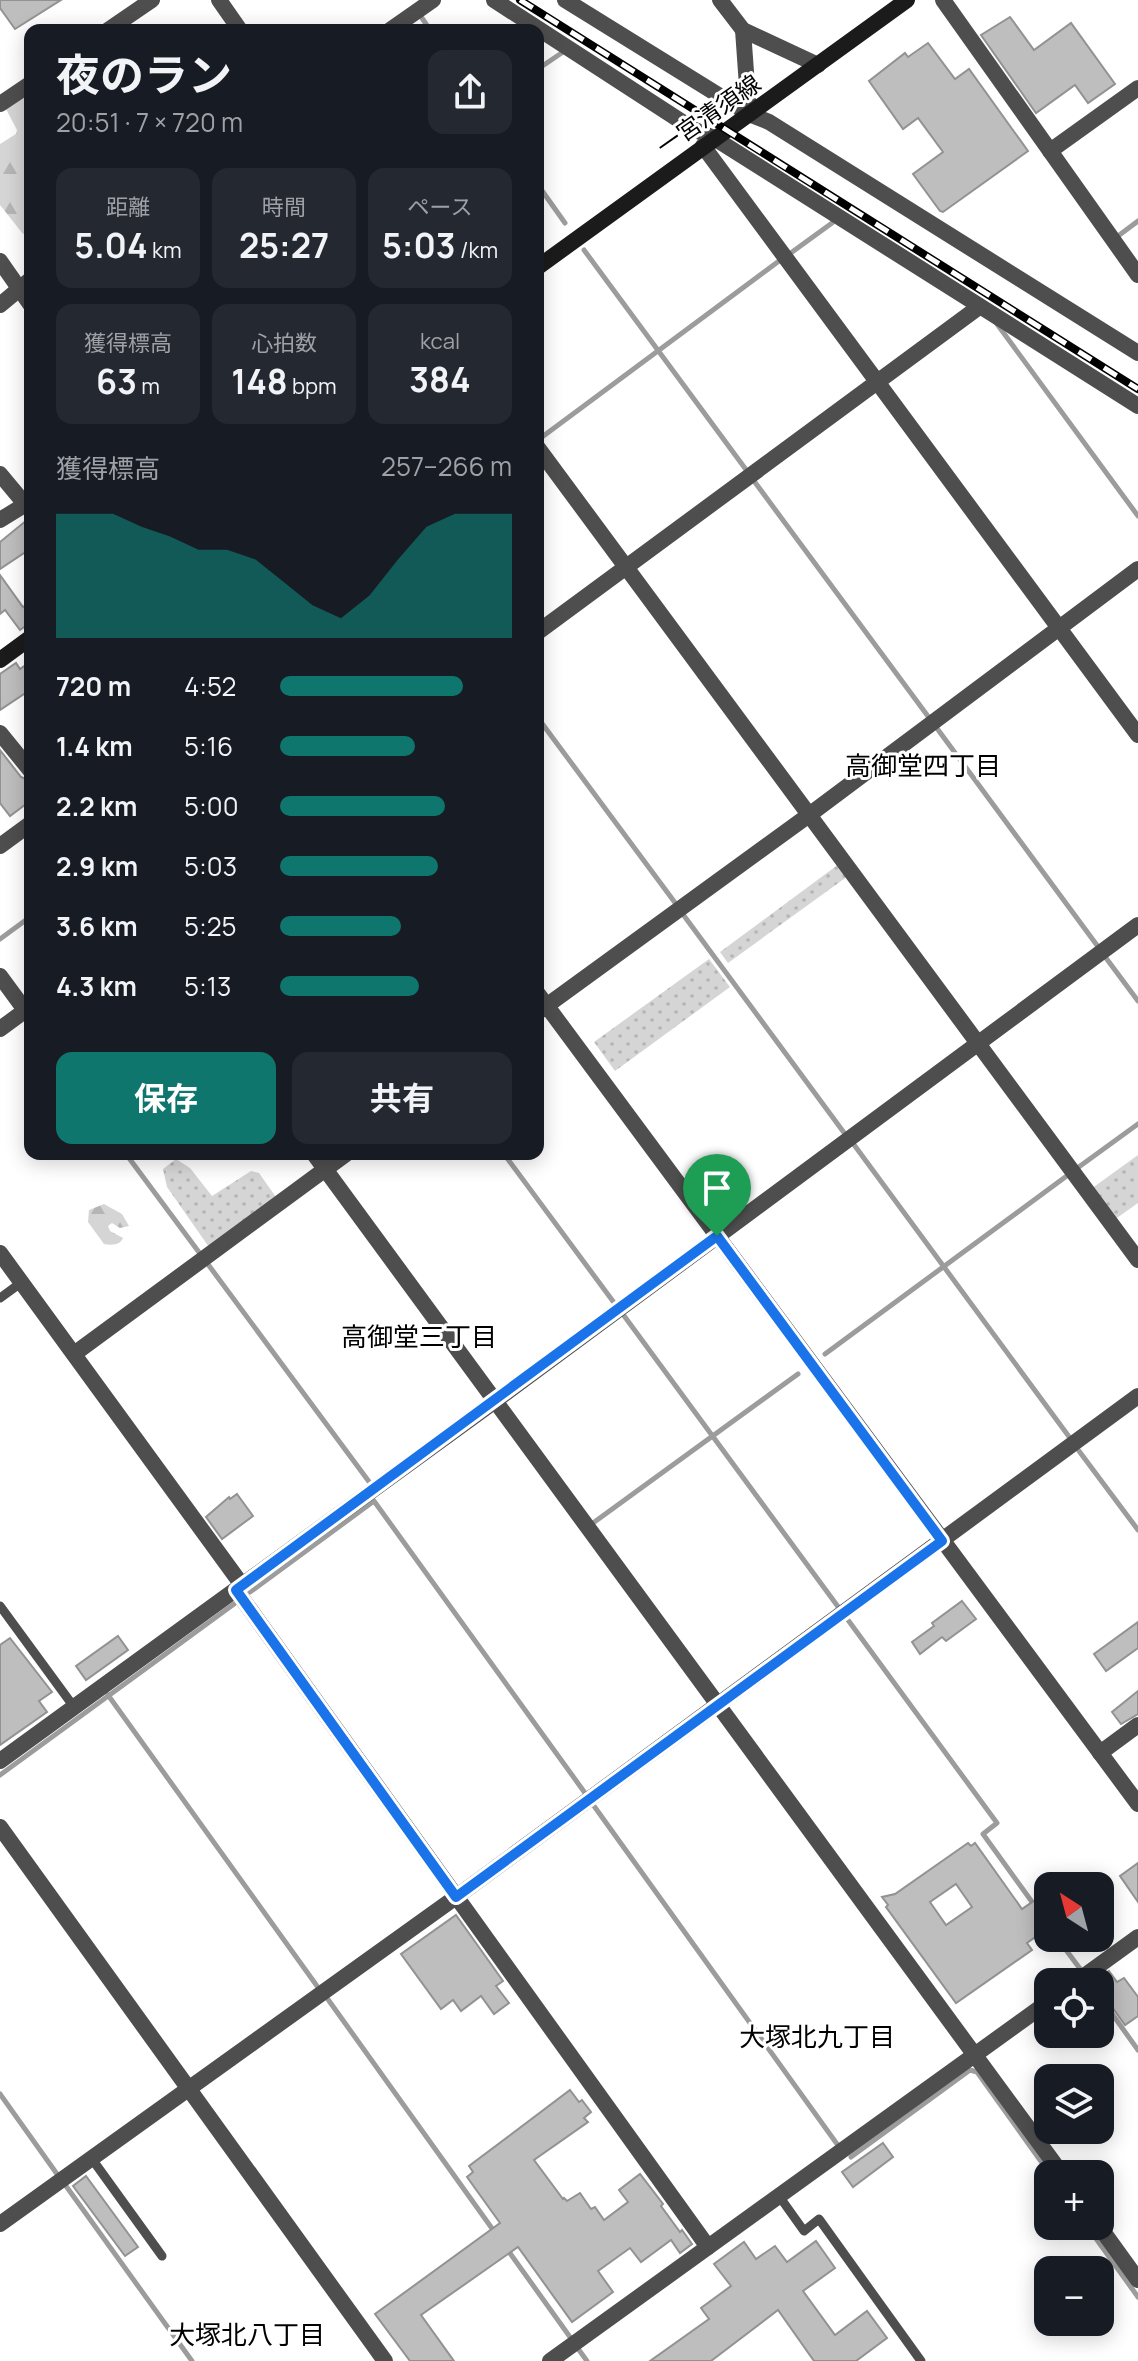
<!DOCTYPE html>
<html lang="ja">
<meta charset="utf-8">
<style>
body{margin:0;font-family:Manrope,"Noto Sans JP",sans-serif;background:#242831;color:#f1f3f6;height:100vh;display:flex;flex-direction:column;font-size:30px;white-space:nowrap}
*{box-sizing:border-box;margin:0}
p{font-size:26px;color:#9ea1a6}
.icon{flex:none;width:44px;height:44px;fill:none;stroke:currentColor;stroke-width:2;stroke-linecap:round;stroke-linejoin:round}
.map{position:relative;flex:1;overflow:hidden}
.side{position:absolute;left:24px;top:24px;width:520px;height:1136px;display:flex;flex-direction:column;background:#171b24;border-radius:16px;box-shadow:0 4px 20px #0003}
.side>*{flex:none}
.needle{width:52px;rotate:324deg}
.controls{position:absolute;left:1034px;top:1872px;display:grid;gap:16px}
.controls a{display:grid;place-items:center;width:80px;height:80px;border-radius:16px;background:#171b24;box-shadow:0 4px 20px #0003;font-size:40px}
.pin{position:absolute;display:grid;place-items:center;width:68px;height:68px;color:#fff;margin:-82px -34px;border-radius:50% 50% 50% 0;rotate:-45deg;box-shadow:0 0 8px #0007}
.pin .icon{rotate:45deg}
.round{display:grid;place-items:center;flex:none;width:84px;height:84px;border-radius:16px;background:#242831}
.summary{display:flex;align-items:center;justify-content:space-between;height:136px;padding:0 32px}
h1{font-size:44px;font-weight:700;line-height:60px}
.metrics{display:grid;grid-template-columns:repeat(3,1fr);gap:12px;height:136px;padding:8px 32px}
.metrics div{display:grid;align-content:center;border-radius:16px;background:#242831;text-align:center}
.metrics b{font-size:34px;font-weight:700}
.metrics small{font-size:22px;font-weight:400}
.metrics p{font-size:22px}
.chart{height:224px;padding:16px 32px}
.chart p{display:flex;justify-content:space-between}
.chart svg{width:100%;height:144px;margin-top:8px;fill:#0f766e;opacity:.7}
.cta{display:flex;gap:16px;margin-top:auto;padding:16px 32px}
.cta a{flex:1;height:92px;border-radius:16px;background:#0f766e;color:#fff;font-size:32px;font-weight:700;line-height:92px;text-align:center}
.cta a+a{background:#242831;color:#f1f3f6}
ul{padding:0 32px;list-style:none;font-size:26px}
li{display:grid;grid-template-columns:128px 96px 1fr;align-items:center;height:60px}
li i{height:20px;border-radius:10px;background:#0f766e}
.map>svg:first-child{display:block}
.grass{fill:url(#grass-dots)}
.forest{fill:url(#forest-firs)}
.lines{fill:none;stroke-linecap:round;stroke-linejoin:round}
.stream{stroke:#9c9c9c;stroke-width:5}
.building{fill:#bebebe;stroke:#929292;stroke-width:2;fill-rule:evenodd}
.service{stroke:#4e4e4e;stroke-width:9}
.minor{stroke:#4e4e4e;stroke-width:16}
.tertiary{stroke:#4e4e4e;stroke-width:16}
.secondary{stroke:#1b1b1b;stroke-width:16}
.rail-casing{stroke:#000;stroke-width:8}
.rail{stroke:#fff;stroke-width:5;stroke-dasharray:15;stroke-linecap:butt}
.route-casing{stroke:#fff;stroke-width:16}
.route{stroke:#1a73e8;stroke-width:10}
.labels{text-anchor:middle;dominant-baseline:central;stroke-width:6;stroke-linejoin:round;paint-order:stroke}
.street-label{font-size:24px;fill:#000;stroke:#fff}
.neighbourhood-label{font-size:26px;fill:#000;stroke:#fff}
</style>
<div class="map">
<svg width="1138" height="2361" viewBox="0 0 1138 2361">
<defs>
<pattern id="grass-dots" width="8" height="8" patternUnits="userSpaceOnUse" patternTransform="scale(2)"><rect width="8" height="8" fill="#d5d5d5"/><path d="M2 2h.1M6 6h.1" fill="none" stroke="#b5b5b5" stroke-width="1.8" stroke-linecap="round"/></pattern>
<pattern id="forest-firs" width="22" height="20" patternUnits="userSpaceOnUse" patternTransform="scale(2)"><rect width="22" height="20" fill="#d5d5d5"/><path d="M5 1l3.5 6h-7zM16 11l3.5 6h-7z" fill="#b5b5b5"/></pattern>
</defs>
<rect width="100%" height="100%" fill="#fff"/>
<!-- grass -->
<g class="grass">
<polygon points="839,864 848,876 728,963 720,952"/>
<polygon points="709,959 730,987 615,1071 594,1042"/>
<polygon points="1138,1155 1138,1203 1114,1220 1091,1189"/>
<polygon points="176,1159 190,1168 212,1196 251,1171 259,1173 278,1200 211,1250 167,1187 163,1169"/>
</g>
<!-- forest -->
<g class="forest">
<polygon points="30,91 30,231 23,234 0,205 0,144 16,134 17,130 6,109"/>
<path d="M104 1204 122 1214 129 1226 120 1228 112 1223 108 1226 110 1231 123 1238C120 1246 110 1245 104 1244L88 1222 89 1210Z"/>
</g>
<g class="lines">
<!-- stream -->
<g class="stream">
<polyline points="422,18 430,30"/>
<polyline points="538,69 563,52"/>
<polyline points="538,185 565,223"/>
<polyline points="1118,236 1138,221"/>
<polyline points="584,250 747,471"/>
<polyline points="788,255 832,223"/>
<polyline points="997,324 1138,516"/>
<polyline points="538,440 779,261"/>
<polyline points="754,481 930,719"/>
<polyline points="538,718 676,904"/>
<polyline points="936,727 1099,948"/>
<polyline points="682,913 845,1134"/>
<polyline points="0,939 30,917"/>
<polyline points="1106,958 1138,1001"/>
<polyline points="25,1017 30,1024"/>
<polyline points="852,1142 1070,1438"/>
<polyline points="126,1154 201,1255"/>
<polyline points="504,1154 615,1304"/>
<polyline points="1076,1169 1138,1124"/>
<polyline points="207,1263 370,1483"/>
<polyline points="622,1313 839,1608"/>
<polyline points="825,1354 1068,1175"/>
<polyline points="1079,1451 1138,1530"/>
<polyline points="593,1523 798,1374"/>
<polyline points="250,1592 374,1501 585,1793"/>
<polyline points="848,1620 997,1823 983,1834 1035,1906"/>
<polyline points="108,1695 317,1986"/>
<polyline points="0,1775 234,1604"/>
<polyline points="594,1806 837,2144"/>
<polyline points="1057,1938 1081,1970"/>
<polyline points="1100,1997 1138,2050"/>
<polyline points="327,1998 496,2234"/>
<polyline points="0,2094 57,2174"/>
<polyline points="851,2157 970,2070 977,2072 1050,2174"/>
<polyline points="66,2186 192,2361"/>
<polyline points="1087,2226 1138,2297"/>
<polyline points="507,2249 570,2337"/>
<polyline points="579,2350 587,2361"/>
</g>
</g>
<!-- building -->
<g class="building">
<polygon points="0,0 61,0 15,29 0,8"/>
<polygon points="1010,17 1034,50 1071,23 1115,84 1088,103 1075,85 1036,113 981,35"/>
<polygon points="928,43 955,79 969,69 1028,151 943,212 940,211 913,174 943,152 918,118 903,129 869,81 905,53 908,57"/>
<polygon points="27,520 30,521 30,549 0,569 0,542"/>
<polygon points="0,575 23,607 30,602 30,623 20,630 5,610 0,614"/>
<polygon points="30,662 30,690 0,710 0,674 16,663 20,669"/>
<polygon points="0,750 21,777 30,781 30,801 10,816 0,803"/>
<polygon points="237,1494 253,1516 222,1539 206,1517 229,1497 230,1499"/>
<polygon points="962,1601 976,1619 946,1641 942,1637 920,1654 912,1642 934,1626 932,1623"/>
<polygon points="1138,1622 1138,1648 1106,1671 1094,1654"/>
<polygon points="118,1636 128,1650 86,1680 76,1666"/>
<polygon points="10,1638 52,1692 39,1701 47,1712 0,1745 0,1645"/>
<polygon points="1138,1691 1138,1714 1121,1724 1112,1712"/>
<path d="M968 1843 971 1846 975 1843 1022 1909 1048 1891V1928L1027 1943 1032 1950 956 2003 886 1907 888 1905 882 1897 895 1894ZM956 1884 972 1907 946 1925 930 1902Z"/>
<polygon points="1138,1863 1138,1902 1120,1876"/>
<polygon points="456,1915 503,1981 496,1986 509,2003 494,2014 481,1996 461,2011 453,2000 441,2009 401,1954"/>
<polygon points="1109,1971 1117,1982 1124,1978 1138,1997 1138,2016 1125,2025 1102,1993 1104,1991 1100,1982 1096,1981"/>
<polygon points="570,2090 579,2102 582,2100 591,2112 584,2118 588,2122 534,2160 563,2199 564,2198 567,2201 580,2193 591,2209 595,2207 604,2220 628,2202 619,2190 640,2174 663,2204 661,2206 680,2232 682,2230 692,2244 680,2253 671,2240 641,2262 630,2248 598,2271 613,2292 572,2322 518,2247 421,2315 454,2361 410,2361 375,2314 500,2223 467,2177 473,2172 469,2166"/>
<polygon points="883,2143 893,2157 853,2187 842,2172"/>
<polygon points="86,2176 138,2247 125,2256 73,2186"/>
<polygon points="816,2241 835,2268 803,2291 835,2335 867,2311 887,2338 856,2361 814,2361 778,2310 711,2361 650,2361 709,2319 701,2308 731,2286 714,2264 744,2242 756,2259 775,2246 787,2262"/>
</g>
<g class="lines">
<!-- service -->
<g class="service">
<polyline points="0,1298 22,1282"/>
<polyline points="0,1606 74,1707"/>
<polyline points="92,2159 162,2256"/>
<polyline points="779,2196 804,2231 819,2219 921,2361"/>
</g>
<!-- minor -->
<g class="minor">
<polyline points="219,0 240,30"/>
<polyline points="494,0 693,129 714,138 1138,406"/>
<polyline points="565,0 749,114"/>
<polyline points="720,0 743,30 818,65"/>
<polyline points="943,0 1138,275"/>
<polyline points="108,30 152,0"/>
<polyline points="390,30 433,0"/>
<polyline points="743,30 749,114"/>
<polyline points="0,104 30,84"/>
<polyline points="703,146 1138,735"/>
<polyline points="1050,151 1138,88"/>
<polyline points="0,305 30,280"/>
<polyline points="538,448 1138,1260"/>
<polyline points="0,474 30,510"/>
<polyline points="0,520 26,504"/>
<polyline points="538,632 979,307"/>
<polyline points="0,733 30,770"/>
<polyline points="0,846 30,824"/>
<polyline points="0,976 25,1010"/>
<polyline points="538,1012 809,815 1138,569"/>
<polyline points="0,1029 30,1007"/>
<polyline points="314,1154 1062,2174"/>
<polyline points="0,1253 242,1585"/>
<polyline points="74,1354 346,1154"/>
<polyline points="236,1590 708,2247"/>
<polyline points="1100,1753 1138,1725"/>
<polyline points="0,1761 495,1401 1138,925"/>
<polyline points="0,1827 385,2361"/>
<polyline points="1076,1982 1138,1937"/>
<polyline points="0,2224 456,1897 1138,1396"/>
<polyline points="1099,2226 1138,2280"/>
<polyline points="550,2361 1048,2002"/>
</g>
<!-- tertiary -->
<g class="tertiary">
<polyline points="749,114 769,122 1138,353"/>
<polyline points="0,261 30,304"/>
<polyline points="538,994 1138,1804"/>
</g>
<!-- secondary -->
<g class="secondary">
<polyline points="538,267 907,0"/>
<polyline points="0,660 30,638"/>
</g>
<defs>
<polyline id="rail" points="520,0 1138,389"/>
</defs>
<!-- rail casing -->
<use href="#rail" class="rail-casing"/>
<!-- rail -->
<use href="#rail" class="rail"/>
</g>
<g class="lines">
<defs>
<polygon id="route" points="717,1236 942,1541 456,1897 236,1590"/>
</defs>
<!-- route casing -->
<use href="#route" class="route-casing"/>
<!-- route -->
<use href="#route" class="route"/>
</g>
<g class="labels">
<!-- street labels -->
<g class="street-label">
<text transform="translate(708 114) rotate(-35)">一宮清須線</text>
</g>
<!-- neighbourhood labels -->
<g class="neighbourhood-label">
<text x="923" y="765">高御堂四丁目</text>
<text x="419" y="1336">高御堂三丁目</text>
<text x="817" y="2036">大塚北九丁目</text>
<text x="247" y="2334">大塚北八丁目</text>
</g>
</g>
</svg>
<div class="controls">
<a><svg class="needle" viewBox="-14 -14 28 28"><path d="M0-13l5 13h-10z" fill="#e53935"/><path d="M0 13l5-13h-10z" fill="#9ea1a6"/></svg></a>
<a><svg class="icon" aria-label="locate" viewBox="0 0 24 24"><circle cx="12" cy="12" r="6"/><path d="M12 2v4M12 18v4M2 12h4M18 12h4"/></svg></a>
<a><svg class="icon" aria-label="layers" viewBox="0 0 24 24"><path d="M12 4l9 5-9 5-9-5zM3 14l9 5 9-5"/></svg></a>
<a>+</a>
<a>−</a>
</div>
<div class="pin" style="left:717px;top:1236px;background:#1e9e55"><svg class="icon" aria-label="arrive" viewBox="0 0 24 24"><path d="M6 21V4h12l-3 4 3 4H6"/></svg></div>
<section class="side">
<div class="summary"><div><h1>夜のラン</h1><p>20:51 · 7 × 720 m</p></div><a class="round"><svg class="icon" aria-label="share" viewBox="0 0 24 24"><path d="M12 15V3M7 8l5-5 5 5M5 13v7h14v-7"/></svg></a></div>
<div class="metrics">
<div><p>距離</p><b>5.04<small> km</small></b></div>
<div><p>時間</p><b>25:27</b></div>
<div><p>ペース</p><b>5:03<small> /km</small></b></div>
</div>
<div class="metrics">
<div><p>獲得標高</p><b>63<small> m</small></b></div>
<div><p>心拍数</p><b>148<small> bpm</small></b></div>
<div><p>kcal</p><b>384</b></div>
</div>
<div class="chart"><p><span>獲得標高</span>257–266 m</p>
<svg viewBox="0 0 160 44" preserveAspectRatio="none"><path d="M0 44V6L10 6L20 6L30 10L40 13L50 17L60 17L70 20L80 27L90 34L100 38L110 31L120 20L130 10L140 6L150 6L160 6V44z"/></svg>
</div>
<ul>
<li><b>720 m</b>4:52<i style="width:79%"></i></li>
<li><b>1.4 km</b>5:16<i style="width:58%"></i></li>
<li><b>2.2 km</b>5:00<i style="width:71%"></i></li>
<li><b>2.9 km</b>5:03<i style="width:68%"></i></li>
<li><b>3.6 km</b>5:25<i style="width:52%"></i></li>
<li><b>4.3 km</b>5:13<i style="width:60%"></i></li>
</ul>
<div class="cta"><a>保存</a><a>共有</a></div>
</section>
</div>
